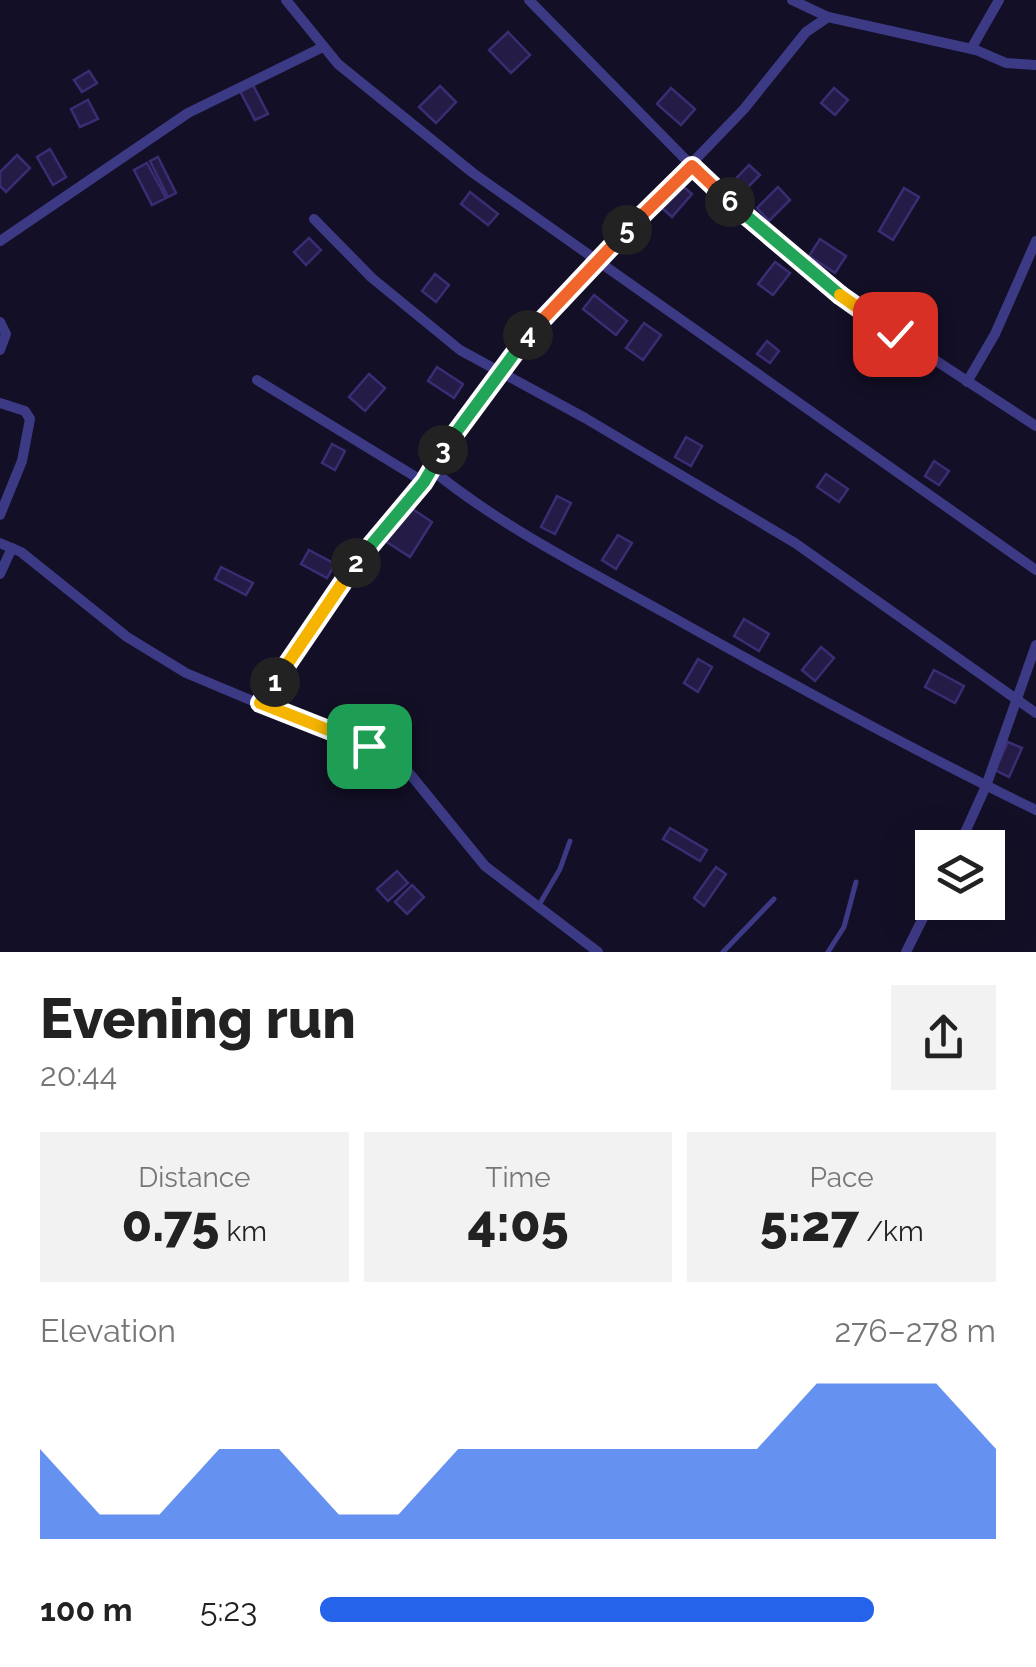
<!DOCTYPE html>
<meta charset="utf-8">
<style>
body{margin:0;font-family:Raleway,sans-serif;background:#f2f2f2;color:#222;height:100vh;display:flex;flex-direction:column;font-size:38px;white-space:nowrap}
*{box-sizing:border-box;margin:0}
p{font-size:32px;color:#767676}
.icon{flex:none;width:55px;height:55px;fill:none;stroke:currentColor;stroke-width:2;stroke-linecap:round;stroke-linejoin:round}
.map{position:relative;height:952px;overflow:hidden}
.panel{display:flex;flex-direction:column;background:#fff;flex:1}
.panel>*{flex:none}
.fabs{position:absolute;left:915px;top:830px;display:grid;gap:20px}
.fabs a{display:grid;place-items:center;width:90px;height:90px;border-radius:0px;background:#fff;box-shadow:0 10px 40px #0002;font-size:50px}
.pin{position:absolute;display:grid;place-items:center;width:85px;height:85px;color:#fff;margin:-42px;border-radius:20px;box-shadow:0 5px 15px #0006}
.km{position:absolute;width:50px;height:50px;margin:-25px;border-radius:50%;background:#222;color:#fff;font-size:28px;line-height:50px;text-align:center}
.round{display:grid;place-items:center;flex:none;width:105px;height:105px;border-radius:0px;background:#f2f2f2}
.headline{display:flex;align-items:center;justify-content:space-between;height:170px;padding:0 40px}
h1{font-size:55px;font-weight:800;line-height:75px}
.figures{display:grid;grid-template-columns:repeat(3,1fr);gap:15px;height:170px;padding:10px 40px}
.figures div{display:grid;align-content:center;border-radius:0px;background:#f2f2f2;text-align:center}
.figures b{font-size:50px;font-weight:800}
.figures small{font-size:28px;font-weight:400}
.figures p{font-size:28px}
.chart{height:280px;padding:20px 40px}
.chart p{display:flex;justify-content:space-between}
.chart svg{width:100%;height:180px;margin-top:10px;fill:#2563eb;opacity:.7}
ul{padding:0 40px;list-style:none;font-size:32px}
li{display:grid;grid-template-columns:160px 120px 1fr;align-items:center;height:75px}
li i{height:25px;border-radius:12px;background:#2563eb}
.map>svg:first-child{display:block}
.building{fill:#241b47;stroke:#3b2d73;stroke-width:2.5}
.lines{fill:none;stroke-linecap:round;stroke-linejoin:round}
.lane{stroke:#3d3a85;stroke-width:5}
.street{stroke:#3d3a85;stroke-width:10}
.split-1-casing{stroke:#fff;stroke-width:20}
.split-2-casing{stroke:#fff;stroke-width:20}
.split-3-casing{stroke:#fff;stroke-width:20}
.split-4-casing{stroke:#fff;stroke-width:20}
.split-5-casing{stroke:#fff;stroke-width:20}
.split-6-casing{stroke:#fff;stroke-width:20}
.split-7-casing{stroke:#fff;stroke-width:20}
.split-8-casing{stroke:#fff;stroke-width:20}
.split-1{stroke:#f5b400;stroke-width:12}
.split-2{stroke:#f5b400;stroke-width:12}
.split-3{stroke:#22a559;stroke-width:12}
.split-4{stroke:#22a559;stroke-width:12}
.split-5{stroke:#f0652b;stroke-width:12}
.split-6{stroke:#f0652b;stroke-width:12}
.split-7{stroke:#22a559;stroke-width:12}
.split-8{stroke:#f5b400;stroke-width:12}
</style>
<div class="map">
<svg width="1036" height="952" viewBox="0 0 1036 952">
<rect width="100%" height="100%" fill="#130f26"/>
<!-- building -->
<g class="building">
<polygon points="508,32 530,55 511,73 489,50"/>
<polygon points="89,71 97,83 82,92 74,80"/>
<polygon points="253,85 268,114 255,120 240,91"/>
<polygon points="440,86 456,102 436,123 419,107"/>
<polygon points="671,88 695,109 681,125 657,104"/>
<polygon points="834,88 848,100 835,115 821,103"/>
<polygon points="88,100 98,119 80,127 71,109"/>
<polygon points="50,149 66,177 53,185 37,157"/>
<polygon points="17,155 30,168 6,192 0,186 0,172"/>
<polygon points="158,157 176,193 168,197 150,161"/>
<polygon points="147,163 166,198 152,205 134,170"/>
<polygon points="749,165 760,175 740,195 730,185"/>
<polygon points="681,185 692,194 672,217 662,208"/>
<polygon points="778,187 790,200 769,221 757,208"/>
<polygon points="904,188 919,197 893,240 879,231"/>
<polygon points="470,192 498,214 488,225 461,204"/>
<polygon points="309,238 321,250 306,265 294,252"/>
<polygon points="820,239 846,256 835,273 809,256"/>
<polygon points="775,262 790,273 773,295 758,284"/>
<polygon points="435,274 449,285 436,302 422,291"/>
<polygon points="594,295 627,321 616,335 583,309"/>
<polygon points="644,323 661,335 643,360 626,348"/>
<polygon points="767,341 779,351 770,363 757,354"/>
<polygon points="437,367 463,384 454,398 428,381"/>
<polygon points="369,374 385,388 365,411 349,397"/>
<polygon points="686,437 702,446 691,466 675,457"/>
<polygon points="332,444 345,451 335,470 322,463"/>
<polygon points="934,461 949,471 939,485 925,476"/>
<polygon points="826,474 848,489 839,502 817,487"/>
<polygon points="557,496 571,503 555,534 541,527"/>
<polygon points="408,506 432,522 410,557 385,541"/>
<polygon points="618,535 632,543 616,569 602,560"/>
<polygon points="309,550 335,564 327,578 301,564"/>
<polygon points="221,567 253,583 246,595 215,579"/>
<polygon points="744,619 769,634 759,651 734,636"/>
<polygon points="821,647 834,658 815,681 802,670"/>
<polygon points="698,659 712,667 698,692 684,683"/>
<polygon points="934,670 964,686 955,703 925,687"/>
<polygon points="1008,742 1022,748 1009,777 995,770"/>
<polygon points="670,828 707,850 700,861 663,839"/>
<polygon points="716,867 726,874 704,906 694,898"/>
<polygon points="397,871 408,883 388,901 377,889"/>
<polygon points="412,885 424,897 407,914 395,902"/>
</g>
<g class="lines">
<!-- lane -->
<g class="lane">
<polyline points="539,905 560,869 570,841"/>
<polyline points="723,952 774,899"/>
<polyline points="828,952 844,927 856,882"/>
</g>
<!-- street -->
<g class="street">
<polyline points="286,0 338,64 473,173 1036,570"/>
<polyline points="529,0 692,166 804,266 895,334 1036,426"/>
<polyline points="792,0 828,17 976,50 1006,63 1036,65"/>
<polyline points="971,49 999,0"/>
<polyline points="314,219 372,278 460,350 585,418 795,543 1036,713"/>
<polyline points="0,241 188,113 323,47"/>
<polyline points="0,322 6,334 0,350"/>
<polyline points="257,380 424,482"/>
<polyline points="967,382 995,334 1036,241"/>
<polyline points="0,403 25,411 30,419 22,461 0,515"/>
<path d="M432 470C502 527 586 569 665 613 788 682 910 749 1036 810"/>
<polyline points="0,543 21,552 127,637 186,673 391,759 410,774 485,866 598,952"/>
<polyline points="0,574 12,548"/>
<polyline points="260,703 360,558 424,482 497,373 541,320 744,109 806,32 828,17"/>
<polyline points="958,848 986,786 1036,645"/>
<polyline points="906,952 932,900"/>
</g>
</g>
<g class="lines">
<defs>
<polyline id="split-1" points="275,682 260,703 369,746"/>
<polyline id="split-2" points="275,682 356,563"/>
<polyline id="split-3" points="356,563 424,482 443,450"/>
<polyline id="split-4" points="443,450 528,335"/>
<polyline id="split-5" points="528,335 627,230"/>
<polyline id="split-6" points="627,230 692,166 730,202"/>
<polyline id="split-7" points="730,202 840,295"/>
<polyline id="split-8" points="840,295 895,334"/>
</defs>
<!-- split-1 casing -->
<use href="#split-1" class="split-1-casing"/>
<!-- split-2 casing -->
<use href="#split-2" class="split-2-casing"/>
<!-- split-3 casing -->
<use href="#split-3" class="split-3-casing"/>
<!-- split-4 casing -->
<use href="#split-4" class="split-4-casing"/>
<!-- split-5 casing -->
<use href="#split-5" class="split-5-casing"/>
<!-- split-6 casing -->
<use href="#split-6" class="split-6-casing"/>
<!-- split-7 casing -->
<use href="#split-7" class="split-7-casing"/>
<!-- split-8 casing -->
<use href="#split-8" class="split-8-casing"/>
<!-- split-1 -->
<use href="#split-1" class="split-1"/>
<!-- split-2 -->
<use href="#split-2" class="split-2"/>
<!-- split-3 -->
<use href="#split-3" class="split-3"/>
<!-- split-4 -->
<use href="#split-4" class="split-4"/>
<!-- split-5 -->
<use href="#split-5" class="split-5"/>
<!-- split-6 -->
<use href="#split-6" class="split-6"/>
<!-- split-7 -->
<use href="#split-7" class="split-7"/>
<!-- split-8 -->
<use href="#split-8" class="split-8"/>
</g>
</svg>
<div class="fabs">
<a><svg class="icon" aria-label="layers" viewBox="0 0 24 24"><path d="M12 4l9 5-9 5-9-5zM3 14l9 5 9-5"/></svg></a>
</div>
<div class="pin" style="left:369px;top:746px;background:#1e9e55"><svg class="icon" aria-label="arrive" viewBox="0 0 24 24"><path d="M6 21V4h12l-3 4 3 4H6"/></svg></div>
<div class="pin" style="left:895px;top:334px;background:#d93025"><svg class="icon" aria-label="check" viewBox="0 0 24 24"><path d="M5 12l5 5 9-10"/></svg></div>
<b class="km" style="left:275px;top:682px">1</b>
<b class="km" style="left:356px;top:563px">2</b>
<b class="km" style="left:443px;top:450px">3</b>
<b class="km" style="left:528px;top:335px">4</b>
<b class="km" style="left:627px;top:230px">5</b>
<b class="km" style="left:730px;top:202px">6</b>
</div>
<section class="panel">
<div class="headline"><div><h1>Evening run</h1><p>20:44</p></div><a class="round"><svg class="icon" aria-label="share" viewBox="0 0 24 24"><path d="M12 15V3M7 8l5-5 5 5M5 13v7h14v-7"/></svg></a></div>
<div class="figures">
<div><p>Distance</p><b>0.75<small> km</small></b></div>
<div><p>Time</p><b>4:05</b></div>
<div><p>Pace</p><b>5:27<small> /km</small></b></div>
</div>
<div class="chart"><p><span>Elevation</span>276–278 m</p>
<svg viewBox="0 0 160 44" preserveAspectRatio="none"><path d="M0 44V22L10 38L20 38L30 22L40 22L50 38L60 38L70 22L80 22L90 22L100 22L110 22L120 22L130 6L140 6L150 6L160 22V44z"/></svg>
</div>
<ul>
<li><b>100 m</b>5:23<i style="width:82%"></i></li>
</ul>
</section>
